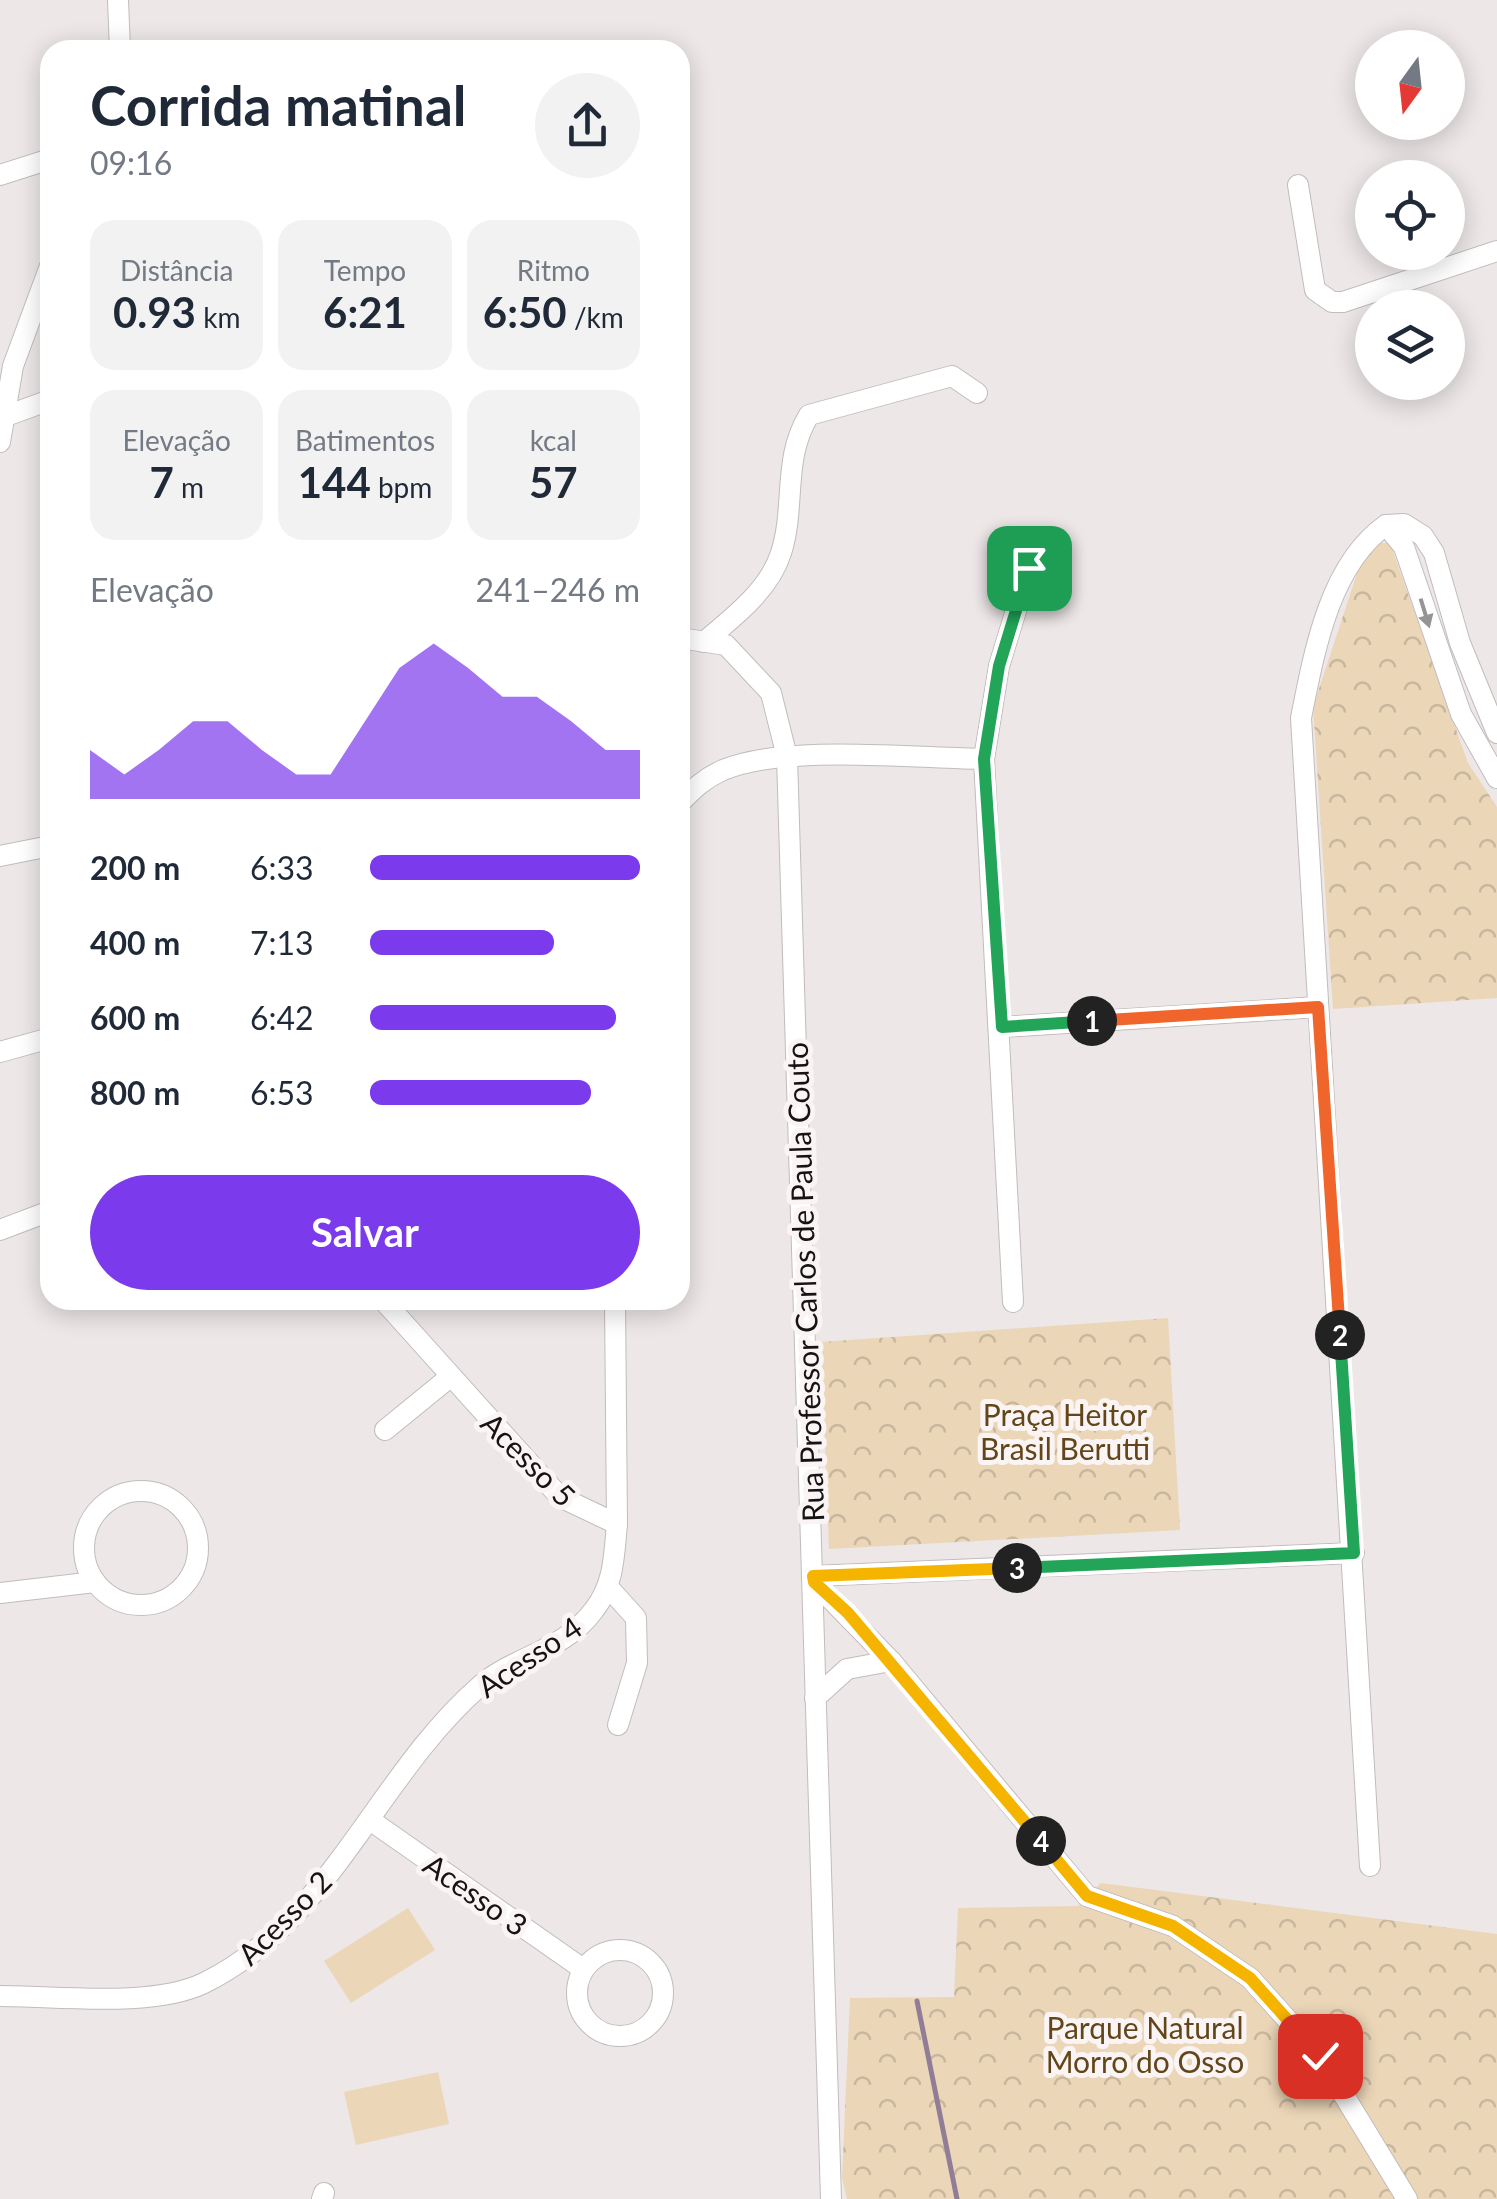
<!DOCTYPE html>
<html lang="pt">
<meta charset="utf-8">
<style>
body{margin:0;font-family:Lato,sans-serif;background:#f2f2f3;color:#1f2937;height:100vh;display:flex;flex-direction:column;font-size:38px;white-space:nowrap}
*{box-sizing:border-box;margin:0}
p{font-size:32px;color:#747a83}
.icon{flex:none;width:55px;height:55px;fill:none;stroke:currentColor;stroke-width:2;stroke-linecap:round;stroke-linejoin:round}
.map{position:relative;flex:1;overflow:hidden}
.panel{position:absolute;left:40px;top:40px;width:650px;height:1270px;display:flex;flex-direction:column;background:#fff;border-radius:30px;box-shadow:0 5px 25px #0003}
.panel>*{flex:none}
.needle{width:65px;rotate:195deg}
.controls{position:absolute;left:1355px;top:30px;display:grid;gap:20px}
.controls a{display:grid;place-items:center;width:110px;height:110px;border-radius:50%;background:#fff;box-shadow:0 5px 25px #0003;font-size:50px}
.pin{position:absolute;display:grid;place-items:center;width:85px;height:85px;color:#fff;margin:-42px;border-radius:20px;box-shadow:0 5px 15px #0006}
.km{position:absolute;width:50px;height:50px;margin:-25px;border-radius:50%;background:#222;color:#fff;font-size:28px;line-height:50px;text-align:center}
.round{display:grid;place-items:center;flex:none;width:105px;height:105px;border-radius:52px;background:#f2f2f3}
.headline{display:flex;align-items:center;justify-content:space-between;height:170px;padding:0 50px}
h1{font-size:55px;font-weight:700;line-height:75px}
.figures{display:grid;grid-template-columns:repeat(3,1fr);gap:15px;height:170px;padding:10px 50px}
.figures div{display:grid;align-content:center;border-radius:25px;background:#f2f2f3;text-align:center}
.figures b{font-size:42px;font-weight:700}
.figures small{font-size:28px;font-weight:400}
.figures p{font-size:28px}
.chart{height:280px;padding:20px 50px}
.chart p{display:flex;justify-content:space-between}
.chart svg{width:100%;height:180px;margin-top:10px;fill:#7c3aed;opacity:.7}
.cta{display:flex;gap:20px;margin-top:auto;padding:20px 50px}
.cta a{flex:1;height:115px;border-radius:60px;background:#7c3aed;color:#fff;font-size:40px;font-weight:700;line-height:115px;text-align:center}
ul{padding:0 50px;list-style:none;font-size:32px}
li{display:grid;grid-template-columns:160px 120px 1fr;align-items:center;height:75px}
li i{height:25px;border-radius:12px;background:#7c3aed}
.map>svg:first-child{display:block}
.grass{fill:#ebd6b8}
.park{fill:url(#park-crowns)}
.lines{fill:none;stroke-linecap:round;stroke-linejoin:round}
.stream{stroke:#927d97;stroke-width:5}
.minor-casing{stroke:#c2bcbc;stroke-width:22}
.minor{stroke:#fff;stroke-width:20}
.oneway{fill:#969595}
.split-1-casing{stroke:#fff;stroke-width:20}
.split-2-casing{stroke:#fff;stroke-width:20}
.split-3-casing{stroke:#fff;stroke-width:20}
.split-4-casing{stroke:#fff;stroke-width:20}
.split-5-casing{stroke:#fff;stroke-width:20}
.split-1{stroke:#22a559;stroke-width:12}
.split-2{stroke:#f0652b;stroke-width:12}
.split-3{stroke:#22a559;stroke-width:12}
.split-4{stroke:#f5b400;stroke-width:12}
.split-5{stroke:#f5b400;stroke-width:12}
.labels{text-anchor:middle;dominant-baseline:central;stroke-width:10;stroke-linejoin:round;paint-order:stroke}
.street-label{font-size:30px;fill:#151313;stroke:#faf4f4}
.park-label{font-size:30px;fill:#624619;stroke:#faf4f4}
</style>
<div class="map">
<svg width="1497" height="2199" viewBox="0 0 1497 2199">
<defs>
<pattern id="park-crowns" width="20" height="18" patternUnits="userSpaceOnUse" patternTransform="scale(2.5)"><rect width="20" height="18" fill="#ebd6b8"/><path d="M2 6a3 3 0 1 1 6 0M12 15a3 3 0 1 1 6 0" fill="none" stroke="#c9b79d"/></pattern>
</defs>
<rect width="100%" height="100%" fill="#ede7e7"/>
<!-- grass -->
<g class="grass">
<polygon points="408,1908 435,1950 351,2003 324,1961"/>
<polygon points="438,2072 449,2124 356,2145 344,2092"/>
</g>
<!-- park -->
<g class="park">
<polygon points="1367,543 1390,543 1468,763 1497,807 1497,998 1333,1009 1313,707"/>
<polygon points="1168,1318 1180,1530 829,1549 821,1342"/>
<polygon points="1101,1883 1497,1934 1497,2199 847,2199 842,2178 850,1998 954,1997 958,1908 1078,1906"/>
</g>
<g class="lines">
<!-- stream -->
<polyline class="stream" points="917,2001 957,2199"/>
<defs>
<g id="minor">
<polyline points="118,0 120,50"/>
<polyline points="0,175 50,159"/>
<polyline points="1298,185 1315,290 1332,302 1343,302 1497,251"/>
<polyline points="3,417 50,400"/>
<polyline points="0,442 13,366 50,266"/>
<polyline points="1386,525 1404,547 1461,714 1497,778"/>
<polyline points="1386,525 1404,524 1423,536 1434,553 1460,643 1497,733"/>
<polyline points="680,638 726,645 771,693 787,757 831,2199"/>
<path d="M704 642C732 618 769 591 781 553 796 506 782 459 809 415L952 376 977 393"/>
<path d="M680 803C693 789 705 778 723 770 786 744 913 758 984 759"/>
<polyline points="0,856 50,846"/>
<polyline points="1002,1027 1318,1007"/>
<polyline points="0,1052 50,1038"/>
<polyline points="0,1230 50,1211"/>
<polyline points="383,1300 560,1497 617,1524 615,1300"/>
<polyline points="1013,1302 984,759 999,666 1029,568"/>
<polyline points="385,1430 450,1377"/>
<circle cx="141" cy="1548" r="57"/>
<polyline points="813,1576 1354,1553"/>
<polyline points="814,1582 891,1661 1087,1896 1173,1926 1250,1978 1320,2056 1407,2199"/>
<polyline points="609,1588 636,1618 637,1663 618,1725"/>
<polyline points="0,1593 95,1582"/>
<polyline points="815,1698 847,1669 891,1661"/>
<polyline points="370,1820 583,1969"/>
<path d="M1370 1866 1301 718C1314 653 1329 565 1386 525"/>
<circle cx="620" cy="1993" r="43"/>
<path d="M0 1996C57 1996 153 2008 204 1983 331 1921 377 1775 481 1685 515 1656 564 1651 594 1610 614 1584 614 1557 617 1524"/>
<polyline points="322,2199 324,2193"/>
</g>
</defs>
<!-- minor casing -->
<use href="#minor" class="minor-casing"/>
<!-- minor -->
<use href="#minor" class="minor"/>
</g>
<!-- one-way arrows -->
<defs><path id="oneway-solid" d="M-6-.8H1V-3.2L6.5 0L1 3.2V.8H-6Z" transform="scale(2.5)"/></defs>
<use class="oneway" href="#oneway-solid" transform="translate(1425 613) rotate(73)"/>
<g class="lines">
<defs>
<polyline id="split-1" points="1029,568 999,666 984,759 1002,1027 1092,1021"/>
<polyline id="split-2" points="1092,1021 1318,1007 1340,1335"/>
<polyline id="split-3" points="1017,1568 1354,1553 1340,1335"/>
<polyline id="split-4" points="1017,1568 813,1576 814,1582 848,1613 1041,1841"/>
<polyline id="split-5" points="1041,1841 1087,1896 1173,1926 1250,1978 1320,2056"/>
</defs>
<!-- split-1 casing -->
<use href="#split-1" class="split-1-casing"/>
<!-- split-2 casing -->
<use href="#split-2" class="split-2-casing"/>
<!-- split-3 casing -->
<use href="#split-3" class="split-3-casing"/>
<!-- split-4 casing -->
<use href="#split-4" class="split-4-casing"/>
<!-- split-5 casing -->
<use href="#split-5" class="split-5-casing"/>
<!-- split-1 -->
<use href="#split-1" class="split-1"/>
<!-- split-2 -->
<use href="#split-2" class="split-2"/>
<!-- split-3 -->
<use href="#split-3" class="split-3"/>
<!-- split-4 -->
<use href="#split-4" class="split-4"/>
<!-- split-5 -->
<use href="#split-5" class="split-5"/>
</g>
<g class="labels">
<!-- street labels -->
<g class="street-label">
<text transform="translate(804 1282) rotate(-92)">Rua Professor Carlos de Paula Couto</text>
<text transform="translate(529 1459) rotate(45)">Acesso 5</text>
<text transform="translate(529 1656) rotate(-34)">Acesso 4</text>
<text transform="translate(476 1894) rotate(35)">Acesso 3</text>
<text transform="translate(284 1917) rotate(-45)">Acesso 2</text>
</g>
<!-- park labels -->
<g class="park-label">
<text x="1065" y="1414">Praça Heitor<tspan x="1065" dy="34">Brasil Berutti</tspan></text>
<text x="1145" y="2027">Parque Natural<tspan x="1145" dy="34">Morro do Osso</tspan></text>
</g>
</g>
</svg>
<div class="controls">
<a><svg class="needle" viewBox="-14 -14 28 28"><path d="M0-13l5 13h-10z" fill="#e53935"/><path d="M0 13l5-13h-10z" fill="#747a83"/></svg></a>
<a><svg class="icon" aria-label="locate" viewBox="0 0 24 24"><circle cx="12" cy="12" r="6"/><path d="M12 2v4M12 18v4M2 12h4M18 12h4"/></svg></a>
<a><svg class="icon" aria-label="layers" viewBox="0 0 24 24"><path d="M12 4l9 5-9 5-9-5zM3 14l9 5 9-5"/></svg></a>
</div>
<div class="pin" style="left:1029px;top:568px;background:#1e9e55"><svg class="icon" aria-label="arrive" viewBox="0 0 24 24"><path d="M6 21V4h12l-3 4 3 4H6"/></svg></div>
<div class="pin" style="left:1320px;top:2056px;background:#d93025"><svg class="icon" aria-label="check" viewBox="0 0 24 24"><path d="M5 12l5 5 9-10"/></svg></div>
<b class="km" style="left:1092px;top:1021px">1</b>
<b class="km" style="left:1340px;top:1335px">2</b>
<b class="km" style="left:1017px;top:1568px">3</b>
<b class="km" style="left:1041px;top:1841px">4</b>
<section class="panel">
<div class="headline"><div><h1>Corrida matinal</h1><p>09:16</p></div><a class="round"><svg class="icon" aria-label="share" viewBox="0 0 24 24"><path d="M12 15V3M7 8l5-5 5 5M5 13v7h14v-7"/></svg></a></div>
<div class="figures">
<div><p>Distância</p><b>0.93<small> km</small></b></div>
<div><p>Tempo</p><b>6:21</b></div>
<div><p>Ritmo</p><b>6:50<small> /km</small></b></div>
</div>
<div class="figures">
<div><p>Elevação</p><b>7<small> m</small></b></div>
<div><p>Batimentos</p><b>144<small> bpm</small></b></div>
<div><p>kcal</p><b>57</b></div>
</div>
<div class="chart"><p><span>Elevação</span>241–246 m</p>
<svg viewBox="0 0 160 44" preserveAspectRatio="none"><path d="M0 44V32L10 38L20 32L30 25L40 25L50 32L60 38L70 38L80 25L90 12L100 6L110 12L120 19L130 19L140 25L150 32L160 32V44z"/></svg>
</div>
<ul>
<li><b>200 m</b>6:33<i style="width:100%"></i></li>
<li><b>400 m</b>7:13<i style="width:68%"></i></li>
<li><b>600 m</b>6:42<i style="width:91%"></i></li>
<li><b>800 m</b>6:53<i style="width:82%"></i></li>
</ul>
<div class="cta"><a>Salvar</a></div>
</section>
</div>
